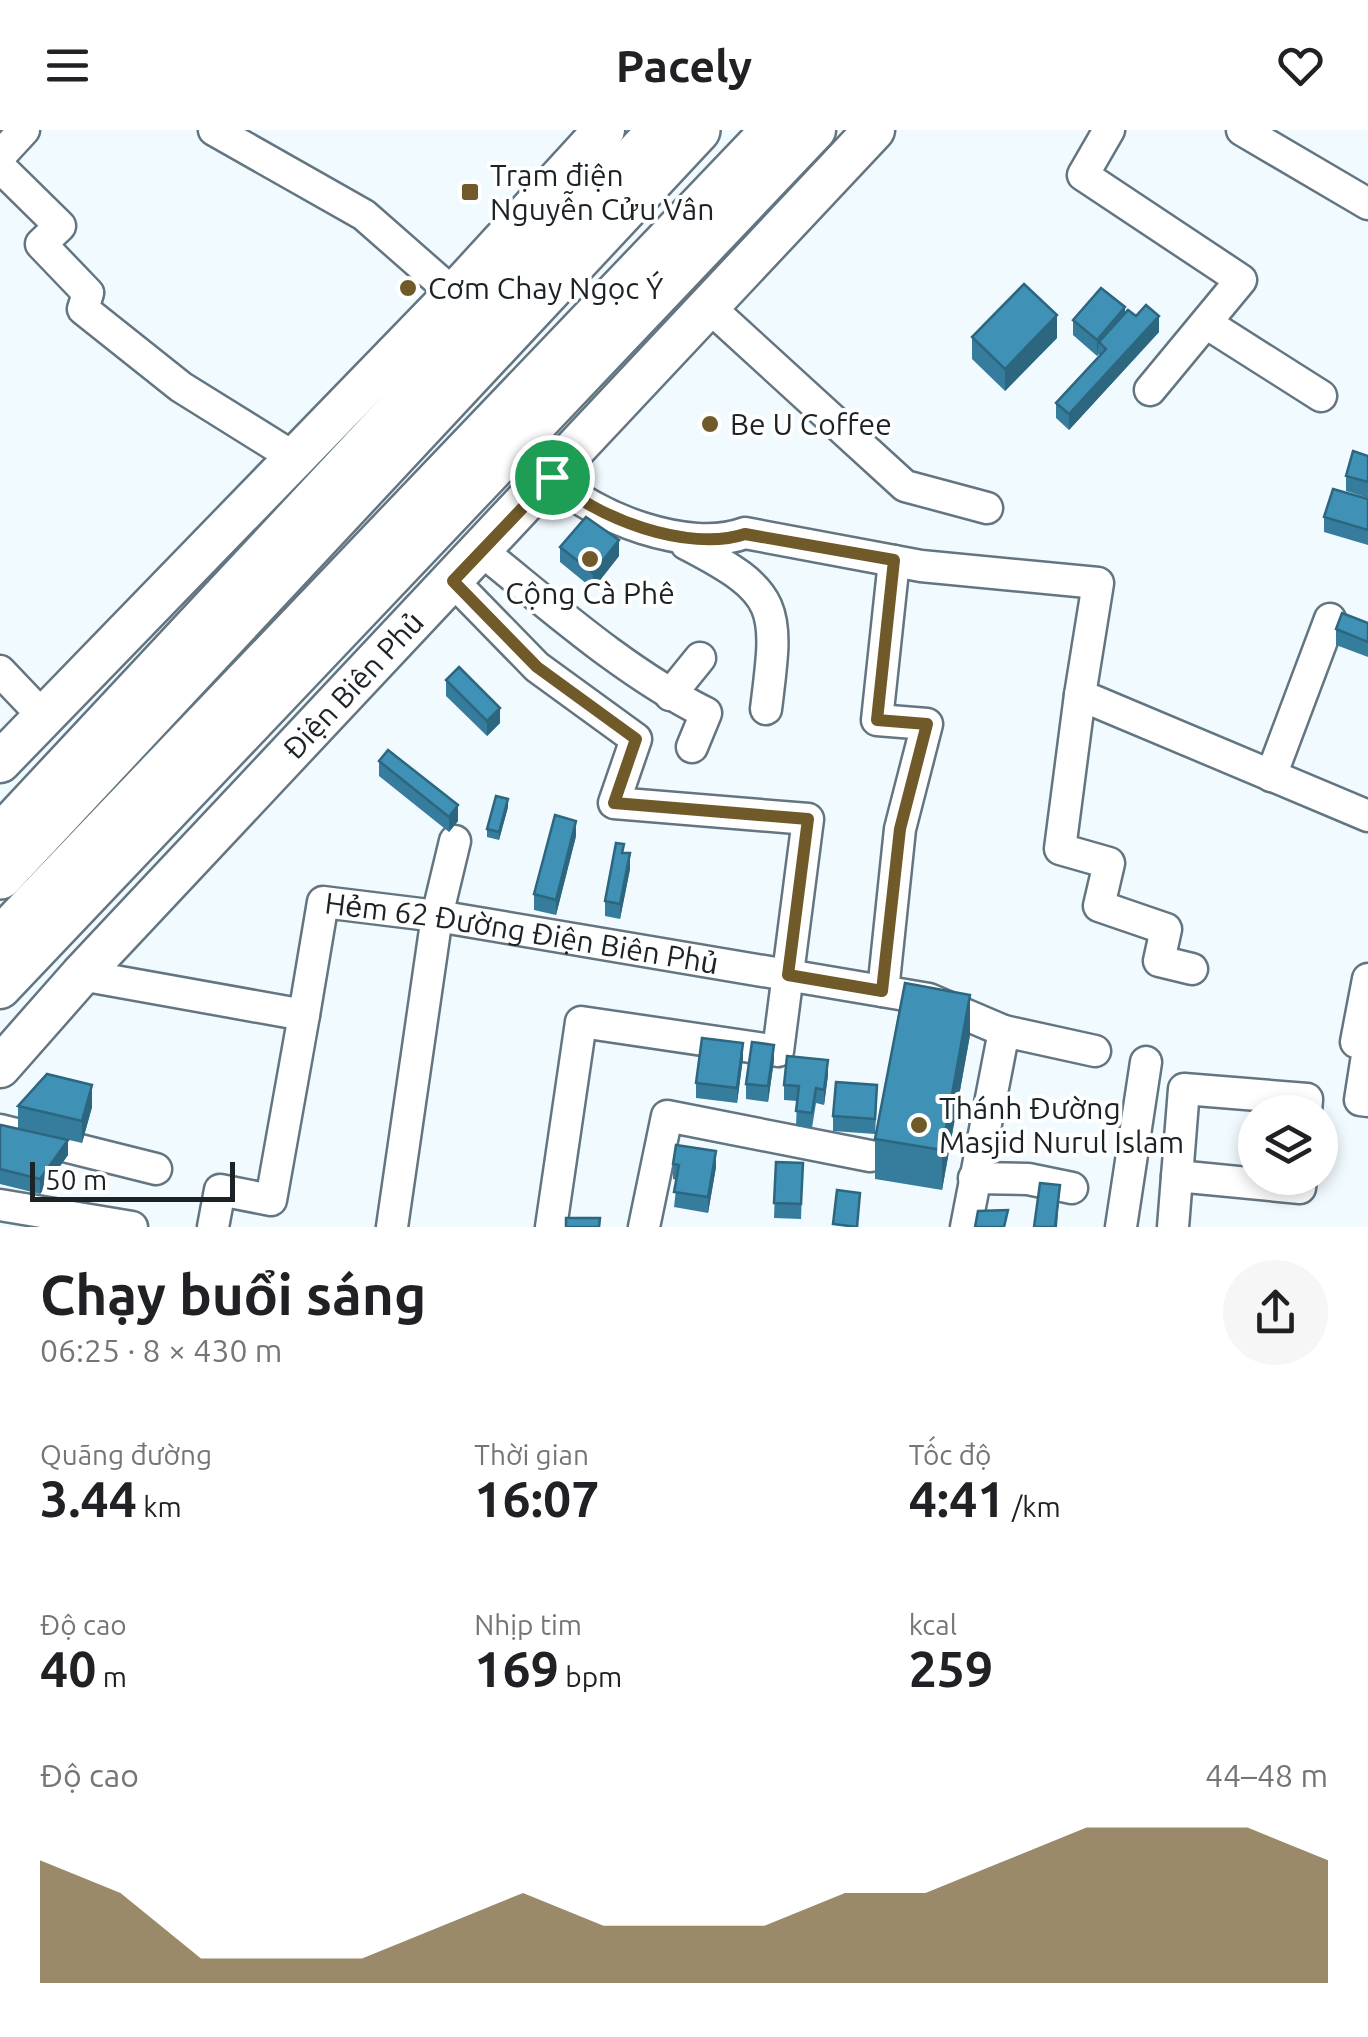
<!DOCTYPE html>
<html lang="vi">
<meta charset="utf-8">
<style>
body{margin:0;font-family:Ubuntu,sans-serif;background:#f6f6f6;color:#202124;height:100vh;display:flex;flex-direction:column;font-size:38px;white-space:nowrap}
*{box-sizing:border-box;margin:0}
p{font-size:32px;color:#757577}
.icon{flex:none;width:55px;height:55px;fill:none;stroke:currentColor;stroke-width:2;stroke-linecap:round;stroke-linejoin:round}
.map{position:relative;height:1097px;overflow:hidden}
.sheet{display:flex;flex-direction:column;background:#fff;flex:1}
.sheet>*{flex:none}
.tools{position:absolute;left:1238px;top:965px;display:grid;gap:20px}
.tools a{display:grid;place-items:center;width:100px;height:100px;border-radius:50%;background:#fff;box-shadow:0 5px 15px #0003;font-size:50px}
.scale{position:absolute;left:30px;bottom:25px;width:205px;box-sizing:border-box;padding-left:10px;border:5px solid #1b2327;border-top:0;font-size:28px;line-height:35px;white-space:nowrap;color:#1b2327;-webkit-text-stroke:8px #fff;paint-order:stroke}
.pin{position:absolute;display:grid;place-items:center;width:85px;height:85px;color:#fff;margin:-42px;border:5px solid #fff;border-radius:50%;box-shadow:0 2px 10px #0007}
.round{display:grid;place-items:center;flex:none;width:105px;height:105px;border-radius:52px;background:#f6f6f6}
.overview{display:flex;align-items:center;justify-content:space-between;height:170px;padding:0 40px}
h1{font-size:55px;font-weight:700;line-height:75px}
.metrics{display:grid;grid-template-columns:repeat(3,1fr);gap:15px;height:170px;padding:10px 40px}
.metrics div{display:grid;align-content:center}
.metrics b{font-size:50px;font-weight:700}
.metrics small{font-size:28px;font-weight:400}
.metrics p{font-size:28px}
.chart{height:280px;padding:20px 40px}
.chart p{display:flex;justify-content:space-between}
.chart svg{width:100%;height:180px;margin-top:10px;fill:#715a2a;opacity:.7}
header{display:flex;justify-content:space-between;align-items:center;height:130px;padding:0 40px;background:#fff;font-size:45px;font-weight:700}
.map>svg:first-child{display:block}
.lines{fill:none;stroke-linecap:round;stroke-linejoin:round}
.minor-casing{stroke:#627580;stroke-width:35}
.major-casing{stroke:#627580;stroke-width:45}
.highway-casing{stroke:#627580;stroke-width:50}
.minor{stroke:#fff;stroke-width:30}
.major{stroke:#fff;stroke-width:40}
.highway{stroke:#fff;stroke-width:45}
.wall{fill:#367d9d}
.shaded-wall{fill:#2c667f}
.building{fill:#3f91b6;stroke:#2c667f;stroke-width:2.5}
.route-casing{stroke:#fff;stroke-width:20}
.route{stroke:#715a2a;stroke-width:12}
.poi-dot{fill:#715a2a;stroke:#fff;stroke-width:4}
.labels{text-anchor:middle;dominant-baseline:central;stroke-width:8;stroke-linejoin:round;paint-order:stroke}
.poi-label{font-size:30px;fill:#1b2327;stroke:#fff;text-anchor:start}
.street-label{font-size:30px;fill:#1b2327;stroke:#fff}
</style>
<header><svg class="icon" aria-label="menu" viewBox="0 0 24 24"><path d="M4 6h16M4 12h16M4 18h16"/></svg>Pacely<svg class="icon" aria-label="heart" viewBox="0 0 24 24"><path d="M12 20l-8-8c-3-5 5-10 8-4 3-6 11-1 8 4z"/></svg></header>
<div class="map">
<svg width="1368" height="1097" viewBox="0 0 1368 1097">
<rect width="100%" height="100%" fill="#f1faff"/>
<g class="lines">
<defs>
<g id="minor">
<polyline points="214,0 364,85 454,164"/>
<polyline points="1109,0 1083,45 1241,150 1150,260"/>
<polyline points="1242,0 1368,74"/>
<polyline points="0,26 24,0"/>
<polyline points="0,37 60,96 41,114 88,163 83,179 181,257 295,328"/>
<polyline points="708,176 905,356 987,378"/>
<polyline points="1206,193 1321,266"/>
<path d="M552 347C593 388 689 424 745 403L921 436 1098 453 1080 565 1368 686"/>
<path d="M686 414C781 463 779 477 766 579"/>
<path d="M482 421C553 478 624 542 706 583L692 617"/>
<polyline points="453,451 537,537 636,609 614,673 808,689 778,921 581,892 551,1097"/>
<polyline points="0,541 41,584"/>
<polyline points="670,565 700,528"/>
<polyline points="1080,565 1060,719 1109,733 1099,776 1166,799 1159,831 1192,839"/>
<polyline points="1271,646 1330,489"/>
<path id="s1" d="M81 845 304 885 323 772 437 786 929 869 1004 901"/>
<polyline points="1368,849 1356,912 1368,914"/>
<polyline points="883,861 900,699 927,594 877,590 894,431"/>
<polyline points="1368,919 1360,970 1368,971"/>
<polyline points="0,1000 156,1039"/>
<polyline points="1177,1046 1300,1058 1301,1048"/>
<polyline points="974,1048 1028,1049 1072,1058"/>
<polyline points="0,1075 132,1097"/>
<polyline points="213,1097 220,1060 271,1070 304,885"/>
<polyline points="392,1097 437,786 455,711"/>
<polyline points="644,1097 667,986 870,1026"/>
<polyline points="966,1097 1004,901 1095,921"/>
<polyline points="1121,1097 1146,932"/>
<polyline points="1173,1097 1184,959 1307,969 1306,982"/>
</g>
<g id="major">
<polyline points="0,632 454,164 604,0"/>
<polyline points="0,705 658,0"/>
<polyline points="0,858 815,0"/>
<path id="s2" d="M0 937 81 845 874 0"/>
</g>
<g id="highway">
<polyline points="0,746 697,0"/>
<polyline points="0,811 775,0"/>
</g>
</defs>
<!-- minor casing -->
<use href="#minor" class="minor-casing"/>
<!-- major casing -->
<use href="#major" class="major-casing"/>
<!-- highway casing -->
<use href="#highway" class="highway-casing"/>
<!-- minor -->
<use href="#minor" class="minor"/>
<!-- major -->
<use href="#major" class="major"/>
<!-- highway -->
<use href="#highway" class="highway"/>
</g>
<!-- wall -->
<g class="wall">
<polygon points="1125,183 1136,186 1159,202 1069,300 1056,288 1056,273 1099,227 1099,224 1097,226 1073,205 1073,190"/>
<polygon points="972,207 1057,208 1005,261 972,229"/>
<polygon points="1368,326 1368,368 1346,361 1346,346"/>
<polygon points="1368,369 1368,415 1324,402 1324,387"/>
<polygon points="560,417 619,426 593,459 560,432"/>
<polygon points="1368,493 1368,527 1336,515 1336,499"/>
<polygon points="446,550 500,593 487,606 446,566"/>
<polygon points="379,631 458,691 449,702 379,646"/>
<polygon points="508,677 499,710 487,707 487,699"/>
<polygon points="576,706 556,785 534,780 534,764"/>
<polygon points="624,723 630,739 620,789 605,786 605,771"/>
<polygon points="970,905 942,1060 875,1049 875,1009"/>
<polygon points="743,928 737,973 696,968 696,953"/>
<polygon points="774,930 768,972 746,969 746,954"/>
<polygon points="828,945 824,975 816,973 812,998 796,996 797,971 784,970 784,955"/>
<polygon points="877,970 875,1004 833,1001 833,986"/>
<polygon points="18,976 92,977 82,1013 18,998"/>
<polygon points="0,997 68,1025 40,1064 0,1054"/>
<polygon points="776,1032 803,1033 801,1089 774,1088"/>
<polygon points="673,1034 716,1037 708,1083 674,1077 677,1050 673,1049"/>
</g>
<!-- shaded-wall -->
<g class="shaded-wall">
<polygon points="1125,177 1125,193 1099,212 1097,226 1097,210"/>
<polygon points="1057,185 1057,208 1005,261 1005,239"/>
<polygon points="1159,186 1159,202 1069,300 1069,284"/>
<polygon points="619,410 619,426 593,459 593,443"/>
<polygon points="500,578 500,593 487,606 487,591"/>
<polygon points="508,669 508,677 499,710 499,702"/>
<polygon points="458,675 458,691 449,702 449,687"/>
<polygon points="576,691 576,706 556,785 556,770"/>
<polygon points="630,723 630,739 620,789 620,774"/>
<polygon points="970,865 970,905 942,1060 942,1020"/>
<polygon points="743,913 743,928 737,973 737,958"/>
<polygon points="774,915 774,930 768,972 768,956"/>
<polygon points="828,930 828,945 824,975 824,960"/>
<polygon points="92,955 92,977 82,1013 82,991"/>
<polygon points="68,1010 68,1025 40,1064 40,1049"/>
<polygon points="716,1021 716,1037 708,1083 708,1067"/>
<polygon points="1060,1055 1057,1097 1055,1097"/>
</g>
<!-- building -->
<g class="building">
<polygon points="1024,154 1057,185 1005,239 972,207"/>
<polygon points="1101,158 1125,177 1097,210 1073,190"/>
<polygon points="1146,175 1159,186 1069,284 1056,273 1106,219 1099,212 1128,180 1136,186"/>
<polygon points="1353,321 1368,326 1368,352 1346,346"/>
<polygon points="1333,359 1368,369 1368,400 1324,387"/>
<polygon points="586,387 619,410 593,443 560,417"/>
<polygon points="1342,483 1368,493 1368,512 1336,499"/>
<polygon points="459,537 500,578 487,591 446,550"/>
<polygon points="388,620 458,675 449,687 379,631"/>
<polygon points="496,666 508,669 499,702 487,699"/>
<polygon points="555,685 576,691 556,770 534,764"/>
<polygon points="616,713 624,714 622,723 630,723 620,774 605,771"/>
<polygon points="905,853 970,865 942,1020 875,1009"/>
<polygon points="702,908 743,913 737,958 696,953"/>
<polygon points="752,912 774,915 768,956 746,954"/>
<polygon points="787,926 828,930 824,960 816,958 812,983 796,981 799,956 784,955"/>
<polygon points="47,944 92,955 82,991 18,976"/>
<polygon points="836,952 877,955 875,989 833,986"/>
<polygon points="1,995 68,1010 40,1049 0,1039 0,997"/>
<polygon points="676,1015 716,1021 708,1067 674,1062 679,1035 673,1034"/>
<polygon points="776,1032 803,1033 801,1074 774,1073"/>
<polygon points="1040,1053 1060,1055 1055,1097 1034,1097"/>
<polygon points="837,1060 860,1063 857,1097 833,1094"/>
<polygon points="1008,1080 1004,1097 975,1097 978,1081"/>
<polygon points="566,1088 600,1088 599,1097 566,1097"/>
</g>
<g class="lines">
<defs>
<path id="route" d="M552 347C593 388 689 423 745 404L894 430 877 590 927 594 900 699 882 861 788 845 808 689 614 673 636 609 537 537 453 451Z"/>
</defs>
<!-- route casing -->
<use href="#route" class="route-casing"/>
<!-- route -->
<use href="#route" class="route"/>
</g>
<!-- markers -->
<g class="poi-dot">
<rect x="460" y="52" width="20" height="20" rx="5"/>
<circle cx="408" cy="158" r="10"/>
<circle cx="710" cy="294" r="10"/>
<circle cx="590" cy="429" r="10"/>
<circle cx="919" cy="995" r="10"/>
</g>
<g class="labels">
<!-- poi labels -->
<g class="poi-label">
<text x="490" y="45">Trạm điện<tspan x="490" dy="34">Nguyễn Cửu Vân</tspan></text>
<text x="428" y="158">Cơm Chay Ngọc Ý</text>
<text x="730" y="294">Be U Coffee</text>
<text x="590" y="463" text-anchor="middle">Cộng Cà Phê</text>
<text x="939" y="978">Thánh Đường<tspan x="939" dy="34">Masjid Nurul Islam</tspan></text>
</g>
<!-- street labels -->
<g class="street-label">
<text stroke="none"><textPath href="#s2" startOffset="520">Điện Biên Phủ</textPath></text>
<text stroke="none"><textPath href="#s1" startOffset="542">Hẻm 62 Đường Điện Biên Phủ</textPath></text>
</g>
</g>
</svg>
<div class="tools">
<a><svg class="icon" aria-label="layers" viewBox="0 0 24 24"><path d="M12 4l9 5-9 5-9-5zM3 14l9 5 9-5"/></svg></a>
</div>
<div class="scale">50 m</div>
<div class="pin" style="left:552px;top:347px;background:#1e9e55"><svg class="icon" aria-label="arrive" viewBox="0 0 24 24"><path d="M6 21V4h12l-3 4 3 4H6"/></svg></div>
</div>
<section class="sheet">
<div class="overview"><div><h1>Chạy buổi sáng</h1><p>06:25 · 8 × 430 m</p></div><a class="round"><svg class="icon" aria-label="share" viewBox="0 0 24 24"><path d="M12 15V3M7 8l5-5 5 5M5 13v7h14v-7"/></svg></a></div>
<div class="metrics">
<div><p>Quãng đường</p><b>3.44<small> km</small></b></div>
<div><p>Thời gian</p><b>16:07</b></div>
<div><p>Tốc độ</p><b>4:41<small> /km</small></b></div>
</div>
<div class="metrics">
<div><p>Độ cao</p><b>40<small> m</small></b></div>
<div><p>Nhịp tim</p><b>169<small> bpm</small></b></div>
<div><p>kcal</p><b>259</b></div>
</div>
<div class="chart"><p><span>Độ cao</span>44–48 m</p>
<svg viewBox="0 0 160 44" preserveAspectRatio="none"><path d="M0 44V14L10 22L20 38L30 38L40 38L50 30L60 22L70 30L80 30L90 30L100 22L110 22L120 14L130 6L140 6L150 6L160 14V44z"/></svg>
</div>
</section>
